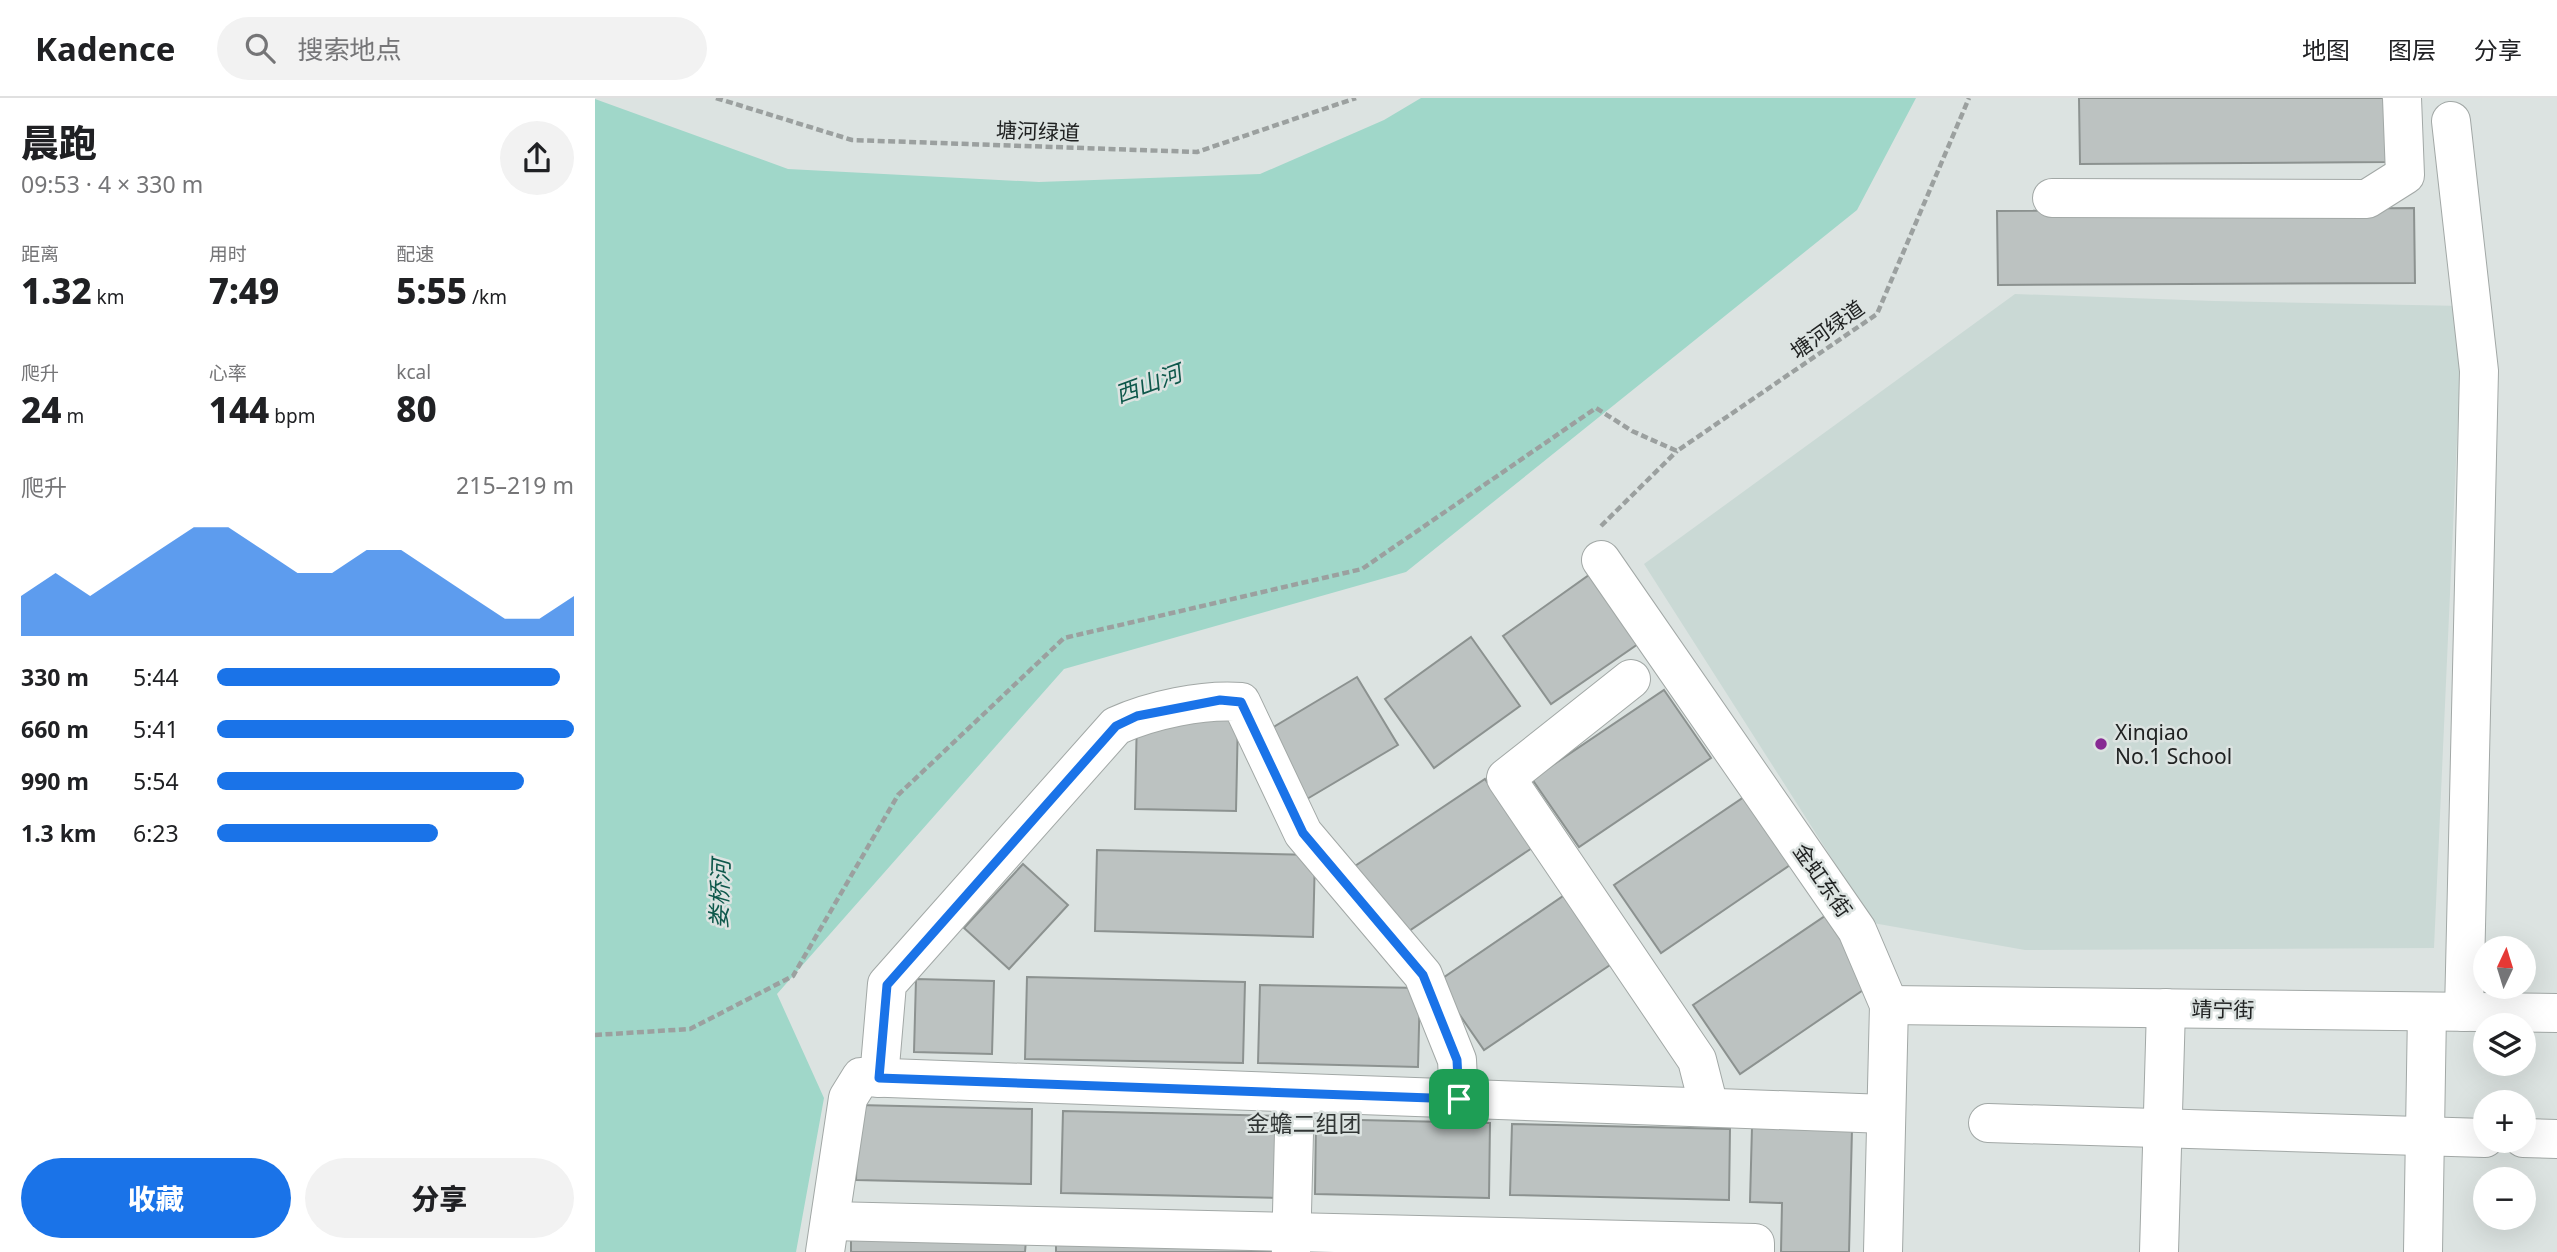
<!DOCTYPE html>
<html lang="zh">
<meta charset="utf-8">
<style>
body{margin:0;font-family:"Noto Sans","Noto Sans SC",sans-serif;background:#f2f2f2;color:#202124;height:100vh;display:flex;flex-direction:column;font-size:26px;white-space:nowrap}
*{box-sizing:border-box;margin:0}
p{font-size:23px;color:#757577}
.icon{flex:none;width:38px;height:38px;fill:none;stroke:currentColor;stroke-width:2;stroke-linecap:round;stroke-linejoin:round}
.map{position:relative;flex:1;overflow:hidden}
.details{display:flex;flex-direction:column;background:#fff;width:595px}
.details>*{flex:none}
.needle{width:46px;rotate:4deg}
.buttons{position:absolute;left:1878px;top:838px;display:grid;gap:14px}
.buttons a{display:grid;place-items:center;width:63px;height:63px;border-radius:50%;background:#fff;box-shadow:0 7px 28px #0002;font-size:35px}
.pin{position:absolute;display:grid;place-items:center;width:60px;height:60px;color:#fff;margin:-30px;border-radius:14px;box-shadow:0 4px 10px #0006}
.round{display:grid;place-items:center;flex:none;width:74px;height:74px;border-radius:37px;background:#f2f2f2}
.overview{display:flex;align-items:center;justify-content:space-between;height:119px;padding:0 21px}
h1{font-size:38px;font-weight:800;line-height:52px}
.stats{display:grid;grid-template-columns:repeat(3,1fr);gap:10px;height:119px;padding:7px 21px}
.stats div{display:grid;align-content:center}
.stats b{font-size:35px;font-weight:800}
.stats small{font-size:19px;font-weight:400}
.stats p{font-size:19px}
.chart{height:196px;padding:14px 21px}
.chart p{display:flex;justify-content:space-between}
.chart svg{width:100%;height:126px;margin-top:7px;fill:#1a73e8;opacity:.7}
.action{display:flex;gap:14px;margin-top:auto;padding:14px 21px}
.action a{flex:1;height:80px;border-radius:42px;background:#1a73e8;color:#fff;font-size:28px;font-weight:800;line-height:80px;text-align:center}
.action a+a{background:#f2f2f2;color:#202124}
ul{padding:0 21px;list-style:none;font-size:23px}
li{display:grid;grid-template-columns:112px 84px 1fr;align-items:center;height:52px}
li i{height:18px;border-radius:9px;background:#1a73e8}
header{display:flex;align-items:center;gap:42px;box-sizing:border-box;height:98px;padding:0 35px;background:#fff;border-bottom:2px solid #e0e0e0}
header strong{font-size:33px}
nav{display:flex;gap:38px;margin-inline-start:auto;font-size:24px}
.search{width:490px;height:63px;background:#f2f2f2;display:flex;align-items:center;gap:18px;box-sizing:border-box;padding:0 24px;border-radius:38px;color:#757577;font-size:26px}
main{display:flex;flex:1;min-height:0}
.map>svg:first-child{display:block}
.built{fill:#cad9d5}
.water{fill:#a0d7c9}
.building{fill:#bcc2c1;stroke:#8c9290;stroke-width:2}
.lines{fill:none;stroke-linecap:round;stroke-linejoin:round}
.minor-casing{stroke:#a2a8a6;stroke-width:40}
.path{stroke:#9ba09f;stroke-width:4.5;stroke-dasharray:7 3.5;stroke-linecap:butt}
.minor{stroke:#fff;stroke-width:38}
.route-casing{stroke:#fff;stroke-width:14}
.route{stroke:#1a73e8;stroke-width:9}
.poi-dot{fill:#872993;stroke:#dce3e1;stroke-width:2.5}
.labels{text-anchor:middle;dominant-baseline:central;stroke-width:5;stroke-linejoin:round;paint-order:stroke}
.street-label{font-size:21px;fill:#202222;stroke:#dce3e1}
.poi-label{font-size:21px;fill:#202222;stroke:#dce3e1;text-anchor:start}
.water-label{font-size:23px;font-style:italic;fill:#0e584b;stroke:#dce3e1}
.neighbourhood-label{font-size:23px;fill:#313635;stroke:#dce3e1}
</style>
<header>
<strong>Kadence</strong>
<div class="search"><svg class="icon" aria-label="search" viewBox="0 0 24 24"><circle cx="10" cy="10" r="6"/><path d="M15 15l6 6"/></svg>搜索地点</div>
<nav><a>地图</a><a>图层</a><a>分享</a></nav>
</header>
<main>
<section class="details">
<div class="overview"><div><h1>晨跑</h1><p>09:53 · 4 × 330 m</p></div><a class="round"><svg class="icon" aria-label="share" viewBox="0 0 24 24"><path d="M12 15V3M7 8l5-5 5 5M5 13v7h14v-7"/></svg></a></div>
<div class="stats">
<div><p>距离</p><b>1.32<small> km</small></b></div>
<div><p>用时</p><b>7:49</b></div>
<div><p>配速</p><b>5:55<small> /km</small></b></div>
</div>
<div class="stats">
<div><p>爬升</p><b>24<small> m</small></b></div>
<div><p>心率</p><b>144<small> bpm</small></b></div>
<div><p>kcal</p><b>80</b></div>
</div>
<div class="chart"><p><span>爬升</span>215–219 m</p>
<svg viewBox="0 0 160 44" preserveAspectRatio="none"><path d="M0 44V30L10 22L20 30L30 22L40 14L50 6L60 6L70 14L80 22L90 22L100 14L110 14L120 22L130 30L140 38L150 38L160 30V44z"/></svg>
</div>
<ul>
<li><b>330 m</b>5:44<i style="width:96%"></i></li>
<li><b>660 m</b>5:41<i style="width:100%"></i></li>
<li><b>990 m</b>5:54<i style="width:86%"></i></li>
<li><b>1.3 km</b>6:23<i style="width:62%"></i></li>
</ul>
<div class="action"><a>收藏</a><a>分享</a></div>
</section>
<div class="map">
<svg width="1962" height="1154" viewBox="0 0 1962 1154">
<rect width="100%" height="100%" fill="#dce3e1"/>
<!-- built -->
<polygon class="built" points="1420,196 1619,203 1868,208 1839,850 1430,852 1278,825 1049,466"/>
<!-- water -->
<polygon class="water" points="826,0 1321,0 1262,112 811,474 469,571 182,896 229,1000 201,1154 0,1154 0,1 193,71 444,84 665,76 789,22"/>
<!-- building -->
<g class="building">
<polygon points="1484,0 1791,0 1791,64 1485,66"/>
<polygon points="1819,110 1820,185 1403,187 1402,113"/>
<polygon points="994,477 1043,546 956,606 908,538"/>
<polygon points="876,539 925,608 839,670 790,601"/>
<polygon points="762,579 803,647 712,701 672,633"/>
<polygon points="1069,592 1116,660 984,749 937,681"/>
<polygon points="542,618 643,620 641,713 540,711"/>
<polygon points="890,681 937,750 805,839 757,770"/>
<polygon points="1152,697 1198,765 1066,855 1019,787"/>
<polygon points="502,752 720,757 718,839 500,833"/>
<polygon points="428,766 473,807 414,871 369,830"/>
<polygon points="974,794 1021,863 889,952 842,884"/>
<polygon points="1230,818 1277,886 1145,976 1098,907"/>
<polygon points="432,879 650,884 648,965 430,961"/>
<polygon points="321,881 399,883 397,956 319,954"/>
<polygon points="665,887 825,890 823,969 663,965"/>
<polygon points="263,1007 437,1011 436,1086 261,1082"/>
<polygon points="468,1013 686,1018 684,1100 466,1095"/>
<polygon points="721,1021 895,1025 894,1100 720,1096"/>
<polygon points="917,1026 1135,1031 1134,1102 915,1097"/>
<polygon points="1157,1029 1257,1031 1254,1154 1186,1154 1187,1105 1155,1104"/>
<polygon points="256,1139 431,1142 430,1154 256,1154"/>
<polygon points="461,1143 680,1147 680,1154 461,1154"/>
</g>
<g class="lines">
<defs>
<g id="minor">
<polyline points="1856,23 1884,273 1869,914"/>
<polyline points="1457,100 1772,101 1810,77 1807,0"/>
<polyline points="1006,462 1262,832 1294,907 1288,1154"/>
<polyline points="1036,581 911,680 1102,962 1114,1009"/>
<polyline points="1294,907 1962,915"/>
<path d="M284 980 292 886 521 628C556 612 608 601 646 604L708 735 828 877 862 962 864 1001"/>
<polyline points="1393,1025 1890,1040"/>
<polyline points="1928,1040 1962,1041"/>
<polyline points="235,1123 1160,1145 1160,1154"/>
<polyline points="230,1154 253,1000 266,979 1291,1016"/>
<polyline points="696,1154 700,995"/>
<polyline points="1564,1154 1571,910"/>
<polyline points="1828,1154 1832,914"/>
</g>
</defs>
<!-- minor casing -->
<use href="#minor" class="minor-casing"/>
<!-- path -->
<g class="path">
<polyline points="121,0 257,42 602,54 761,0"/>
<polyline points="1006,428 1082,353"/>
<polyline points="0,937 95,931 198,878 303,697 469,540 767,471 1001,310 1037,333 1082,353 1282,216 1374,0"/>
</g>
<!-- minor -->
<use href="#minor" class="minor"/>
</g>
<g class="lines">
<defs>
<polygon id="route" points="625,602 646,604 708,735 828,877 862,962 864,1001 284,980 292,887 521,628 542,618"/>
</defs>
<!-- route casing -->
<use href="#route" class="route-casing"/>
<!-- route -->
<use href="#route" class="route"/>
</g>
<!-- markers -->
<circle class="poi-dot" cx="1506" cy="646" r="7"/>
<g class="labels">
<!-- street labels -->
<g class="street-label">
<text transform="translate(443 33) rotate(2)">塘河绿道</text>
<text transform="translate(1232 231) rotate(-35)">塘河绿道</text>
<text transform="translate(1228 782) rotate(55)">金虹东街</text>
<text transform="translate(1628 911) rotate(1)">靖宁街</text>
</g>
<!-- poi labels -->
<g class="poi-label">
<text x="1520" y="634">Xinqiao<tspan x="1520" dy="24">No.1 School</tspan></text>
</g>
<!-- water labels -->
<g class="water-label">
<text transform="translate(553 285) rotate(-20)">西山河</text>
<text transform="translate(124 796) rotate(-88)">娄桥河</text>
</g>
<!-- neighbourhood labels -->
<g class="neighbourhood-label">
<text x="709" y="1025">金蟾二组团</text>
</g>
</g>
</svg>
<div class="buttons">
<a><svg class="needle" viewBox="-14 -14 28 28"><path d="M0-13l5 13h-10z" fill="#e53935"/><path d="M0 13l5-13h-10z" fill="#757577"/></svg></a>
<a><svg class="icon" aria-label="layers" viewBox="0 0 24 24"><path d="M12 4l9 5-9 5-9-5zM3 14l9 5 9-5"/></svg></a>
<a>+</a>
<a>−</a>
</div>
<div class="pin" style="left:864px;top:1001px;background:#1e9e55"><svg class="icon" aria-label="arrive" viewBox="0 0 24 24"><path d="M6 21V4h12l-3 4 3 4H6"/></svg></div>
</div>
</main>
